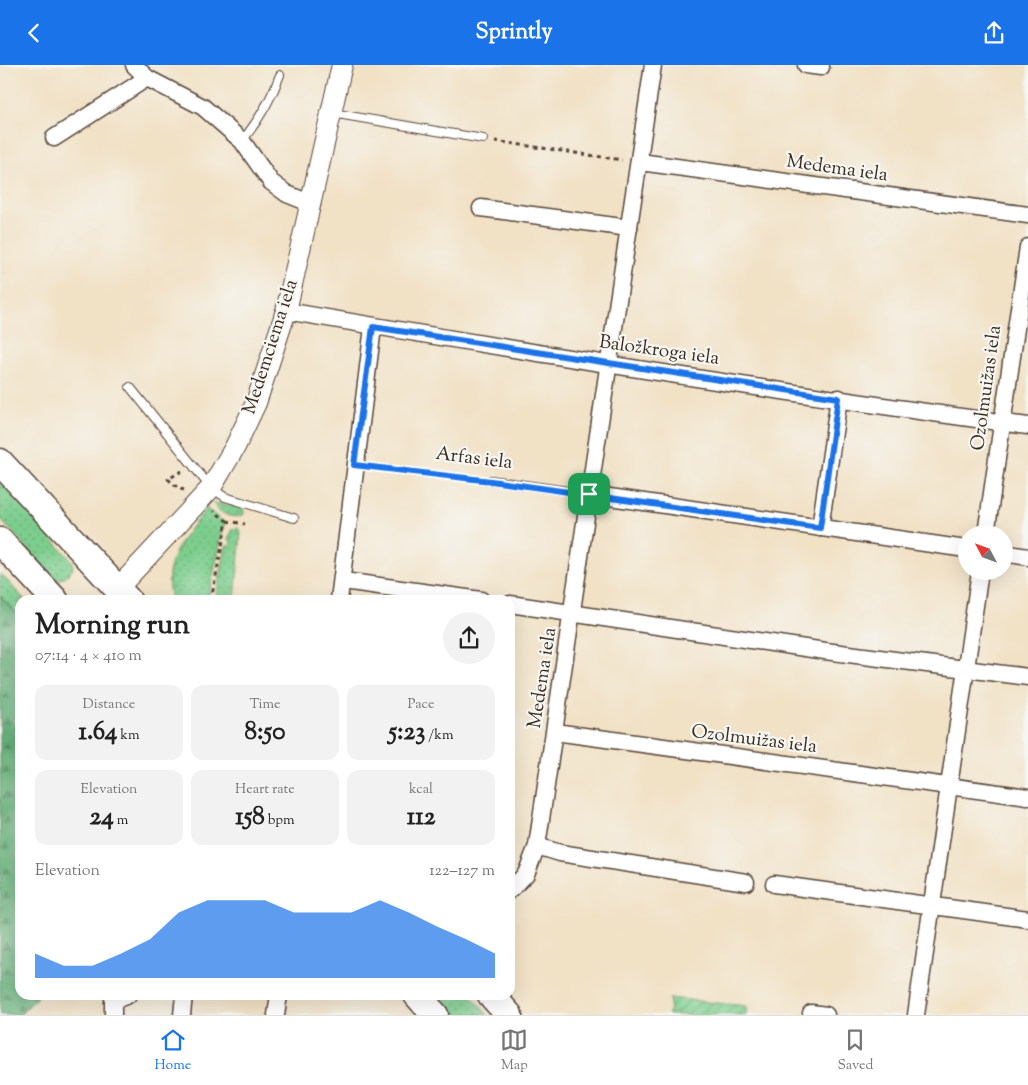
<!DOCTYPE html>
<meta charset="utf-8">
<style>
body{margin:0;font-family:"Sorts Mill Goudy",serif;background:#f2f2f2;color:#222;height:100vh;display:flex;flex-direction:column;font-size:19px;white-space:nowrap}
*{box-sizing:border-box;margin:0}
p{font-size:16px;color:#767676}
.icon{flex:none;width:28px;height:28px;fill:none;stroke:currentColor;stroke-width:2;stroke-linecap:round;stroke-linejoin:round}
.map{position:relative;flex:1;overflow:hidden}
.drawer{position:absolute;left:15px;top:530px;width:500px;height:405px;display:flex;flex-direction:column;background:#fff;border-radius:15px;box-shadow:0 5px 20px #0002}
.drawer>*{flex:none}
.needle{width:32px;rotate:311deg}
.tools{position:absolute;left:958px;top:460px;display:grid;gap:10px}
.tools a{display:grid;place-items:center;width:55px;height:55px;border-radius:50%;background:#fff;box-shadow:0 5px 20px #0002;font-size:25px}
.pin{position:absolute;display:grid;place-items:center;width:42px;height:42px;color:#fff;margin:-21px;border-radius:10px;box-shadow:0 2px 8px #0006}
.round{display:grid;place-items:center;flex:none;width:52px;height:52px;border-radius:26px;background:#f2f2f2}
.summary{display:flex;align-items:center;justify-content:space-between;height:85px;padding:0 20px}
h1{font-size:28px;font-weight:700;line-height:38px}
.metrics{display:grid;grid-template-columns:repeat(3,1fr);gap:8px;height:85px;padding:5px 20px}
.metrics div{display:grid;align-content:center;border-radius:12px;background:#f2f2f2;text-align:center}
.metrics b{font-size:25px;font-weight:700}
.metrics small{font-size:14px;font-weight:400}
.metrics p{font-size:14px}
.chart{height:140px;padding:10px 20px}
.chart p{display:flex;justify-content:space-between}
.chart svg{width:100%;height:90px;margin-top:5px;fill:#1a73e8;opacity:.7}
header{display:flex;justify-content:space-between;align-items:center;height:65px;padding:0 20px;background:#1a73e8;color:#fff;font-size:22px;font-weight:700}
.tab-bar{display:flex;justify-content:space-around;align-items:center;height:70px;border-top:1px solid #e0e0e0;background:#fff;font-size:14px;color:#767676}
.tab-bar a{display:grid;justify-items:center;gap:2px}
.tab-bar .active{color:#1a73e8}
.map>svg:first-child{display:block}
.grass{fill:url(#grass-dots);stroke:#5c7c56}
.forest{fill:url(#forest-firs);stroke:#506e4c}
.garden{fill:url(#garden-furrows);stroke:#5c7c56}
.lines{fill:none;stroke-linecap:round;stroke-linejoin:round}
.service-casing{stroke:#564537;stroke-width:10}
.minor-casing{stroke:#564537;stroke-width:19}
.tertiary-casing{stroke:#564537;stroke-width:22}
.trunk-casing{stroke:#564537;stroke-width:29}
.path{stroke:#564537;stroke-width:3;stroke-dasharray:4 4;stroke-linecap:butt}
.service{stroke:#fff;stroke-width:8}
.minor{stroke:#fff;stroke-width:16}
.tertiary{stroke:#fff;stroke-width:20}
.trunk{stroke:#fff;stroke-width:26}
.route-casing{stroke:#fff;stroke-width:10}
.route{stroke:#1a73e8;stroke-width:6}
.labels{text-anchor:middle;dominant-baseline:central;stroke-width:4.5;stroke-linejoin:round;paint-order:stroke}
.street-label{font-size:19px;fill:#3b2a1e;stroke:#f6f6f2}
</style>
<header><svg class="icon" aria-label="back" viewBox="0 0 24 24"><path d="M15 5l-7 7 7 7"/></svg>Sprintly<svg class="icon" aria-label="share" viewBox="0 0 24 24"><path d="M12 15V3M7 8l5-5 5 5M5 13v7h14v-7"/></svg></header>
<div class="map">
<svg width="1028" height="950" viewBox="0 0 1028 950">
<defs>
<pattern id="grass-dots" width="8" height="8" patternUnits="userSpaceOnUse" patternTransform="scale(1.25)"><rect width="8" height="8" fill="#7dce8e"/><path d="M2 2h.1M6 6h.1" fill="none" stroke="#68a773" stroke-width="1.8" stroke-linecap="round"/></pattern>
<pattern id="forest-firs" width="22" height="20" patternUnits="userSpaceOnUse" patternTransform="scale(1.25)"><rect width="22" height="20" fill="#66b179"/><path d="M5 1l3.5 6h-7zM16 11l3.5 6h-7z" fill="#559063"/></pattern>
<pattern id="garden-furrows" width="10" height="10" patternUnits="userSpaceOnUse" patternTransform="scale(1.25)"><rect width="10" height="10" fill="#7dce8e"/><path d="M-1 1l2-2M0 10L10 0M9 11l2-2" fill="none" stroke="#68a773"/></pattern>
</defs>
<rect width="100%" height="100%" fill="#f6f6f2"/>
<filter id="ink" filterUnits="userSpaceOnUse"><feTurbulence type="fractalNoise" baseFrequency=".02" numOctaves="2"/><feDisplacementMap in="SourceGraphic" scale="10" xChannelSelector="R" yChannelSelector="G"/><feConvolveMatrix kernelMatrix="1 2 1 2 8 2 1 2 1" color-interpolation-filters="sRGB"/></filter>
<filter id="wash" filterUnits="userSpaceOnUse"><feTurbulence type="fractalNoise" baseFrequency=".0096" numOctaves="4" result="noise"/><feDisplacementMap in="SourceGraphic" scale="20" xChannelSelector="R" yChannelSelector="G"/><feGaussianBlur stdDeviation="1.12" result="paint"/><feColorMatrix in="noise" values="0 0 0 0 0 0 0 0 0 0 0 0 0 0 0 0 0 1.4 0 .05"/><feComposite in="paint" operator="in"/></filter>
<g filter="url(#wash)">
<rect width="100%" height="100%" fill="#f1e1c5"/>
<!-- grass -->
<g class="grass">
<polygon points="0,417 72,496 73,504 65,512 57,515 51,510 0,454"/>
<path d="M213 438 243 442 244 449C233 456 218 448 213 438Z"/>
<path d="M206 443 225 458 208 533 171 535C161 495 184 473 206 443Z"/>
<polygon points="238,463 241,468 235,535 215,535 226,481 230,481 231,475 228,474 233,464"/>
<polygon points="0,508 25,535 20,535 20,552 0,531"/>
<polygon points="439,930 470,930 488,950 458,950"/>
</g>
<!-- forest -->
<polygon class="forest" points="0,531 20,552 20,639 13,656 20,666 20,930 39,930 20,950 0,950"/>
<!-- garden -->
<polygon class="garden" points="670,933 747,941 746,950 669,950"/>
</g>
<g filter="url(#ink)">
<g class="lines">
<defs>
<g id="service">
<polyline points="332,48 483,74"/>
<path d="M242 76C259 55 271 35 280 10"/>
<polyline points="130,322 211,423 225,432 294,453"/>
<polyline points="491,415 589,429"/>
</g>
<g id="minor">
<polyline points="134,0 147,13 203,42 242,76 271,117 287,129 312,139"/>
<polyline points="806,0 821,2"/>
<polyline points="54,73 147,13"/>
<polyline points="640,97 1028,150"/>
<polyline points="481,143 629,163"/>
<path d="M286 246C532 288 780 328 1028 361"/>
<polyline points="589,429 966,484"/>
<polyline points="820,463 839,333"/>
<polyline points="986,469 1028,182"/>
<polyline points="1004,488 1028,492"/>
<polyline points="343,516 481,535"/>
<polyline points="339,535 373,262"/>
<polyline points="510,539 825,586 1028,612"/>
<polyline points="555,667 1028,732"/>
<polyline points="537,781 560,788 746,817"/>
<polyline points="774,819 1028,854"/>
<polyline points="510,825 526,809 537,781 653,0"/>
<polyline points="811,948 826,950"/>
<polyline points="113,950 113,936 128,930"/>
<polyline points="182,950 184,930"/>
<polyline points="276,950 279,930"/>
<polyline points="916,950 980,506"/>
</g>
<polyline id="tertiary" points="117,524 211,423 235,382 256,338 286,246 342,0"/>
<g id="trunk">
<polyline points="0,397 128,535"/>
<polyline points="0,476 55,535"/>
<polyline points="417,930 435,950"/>
<polyline points="491,930 509,950"/>
</g>
</defs>
<!-- service casing -->
<use href="#service" class="service-casing"/>
<!-- minor casing -->
<use href="#minor" class="minor-casing"/>
<!-- tertiary casing -->
<use href="#tertiary" class="tertiary-casing"/>
<!-- trunk casing -->
<use href="#trunk" class="trunk-casing"/>
<!-- path -->
<g class="path">
<polyline points="495,76 622,95"/>
<polyline points="373,402 478,414"/>
<polyline points="182,406 168,414 178,423 184,425"/>
<polyline points="227,456 245,459"/>
<polyline points="211,535 227,456 214,446"/>
</g>
<!-- service -->
<use href="#service" class="service"/>
<!-- minor -->
<use href="#minor" class="minor"/>
<!-- tertiary -->
<use href="#tertiary" class="tertiary"/>
<!-- trunk -->
<use href="#trunk" class="trunk"/>
</g>
</g>
<g class="lines" filter="url(#ink)">
<defs>
<polygon id="route" points="373,262 838,333 820,463 491,416 354,400"/>
</defs>
<!-- route casing -->
<use href="#route" class="route-casing"/>
<!-- route -->
<use href="#route" class="route"/>
</g>
<g class="labels">
<!-- street labels -->
<g class="street-label">
<text transform="translate(837 104) rotate(8)">Medema iela</text>
<text transform="translate(271 282) rotate(-72)">Medemciema iela</text>
<text transform="translate(659 286) rotate(8)">Baložkroga iela</text>
<text transform="translate(987 323) rotate(-82)">Ozolmuižas iela</text>
<text transform="translate(474 394) rotate(7)">Arfas iela</text>
<text transform="translate(543 613) rotate(-81)">Medema iela</text>
<text transform="translate(754 675) rotate(7)">Ozolmuižas iela</text>
</g>
</g>
</svg>
<div class="tools">
<a><svg class="needle" viewBox="-14 -14 28 28"><path d="M0-13l5 13h-10z" fill="#e53935"/><path d="M0 13l5-13h-10z" fill="#767676"/></svg></a>
</div>
<div class="pin" style="left:589px;top:429px;background:#1e9e55"><svg class="icon" aria-label="arrive" viewBox="0 0 24 24"><path d="M6 21V4h12l-3 4 3 4H6"/></svg></div>
<section class="drawer">
<div class="summary"><div><h1>Morning run</h1><p>07:14 · 4 × 410 m</p></div><a class="round"><svg class="icon" aria-label="share" viewBox="0 0 24 24"><path d="M12 15V3M7 8l5-5 5 5M5 13v7h14v-7"/></svg></a></div>
<div class="metrics">
<div><p>Distance</p><b>1.64<small> km</small></b></div>
<div><p>Time</p><b>8:50</b></div>
<div><p>Pace</p><b>5:23<small> /km</small></b></div>
</div>
<div class="metrics">
<div><p>Elevation</p><b>24<small> m</small></b></div>
<div><p>Heart rate</p><b>158<small> bpm</small></b></div>
<div><p>kcal</p><b>112</b></div>
</div>
<div class="chart"><p><span>Elevation</span>122–127 m</p>
<svg viewBox="0 0 160 44" preserveAspectRatio="none"><path d="M0 44V32L10 38L20 38L30 32L40 25L50 12L60 6L70 6L80 6L90 12L100 12L110 12L120 6L130 12L140 19L150 25L160 32V44z"/></svg>
</div>
</section>
</div>
<nav class="tab-bar">
<a class="active"><svg class="icon" aria-label="home" viewBox="0 0 24 24"><path d="M3 11l9-7 9 7M6 9v11h12V9"/></svg>Home</a>
<a><svg class="icon" aria-label="map" viewBox="0 0 24 24"><path d="M3 6l6-2 6 2 6-2v14l-6 2-6-2-6 2zM9 4v14M15 6v14"/></svg>Map</a>
<a><svg class="icon" aria-label="saved" viewBox="0 0 24 24"><path d="M7 4h10v16l-5-4-5 4z"/></svg>Saved</a>
</nav>
